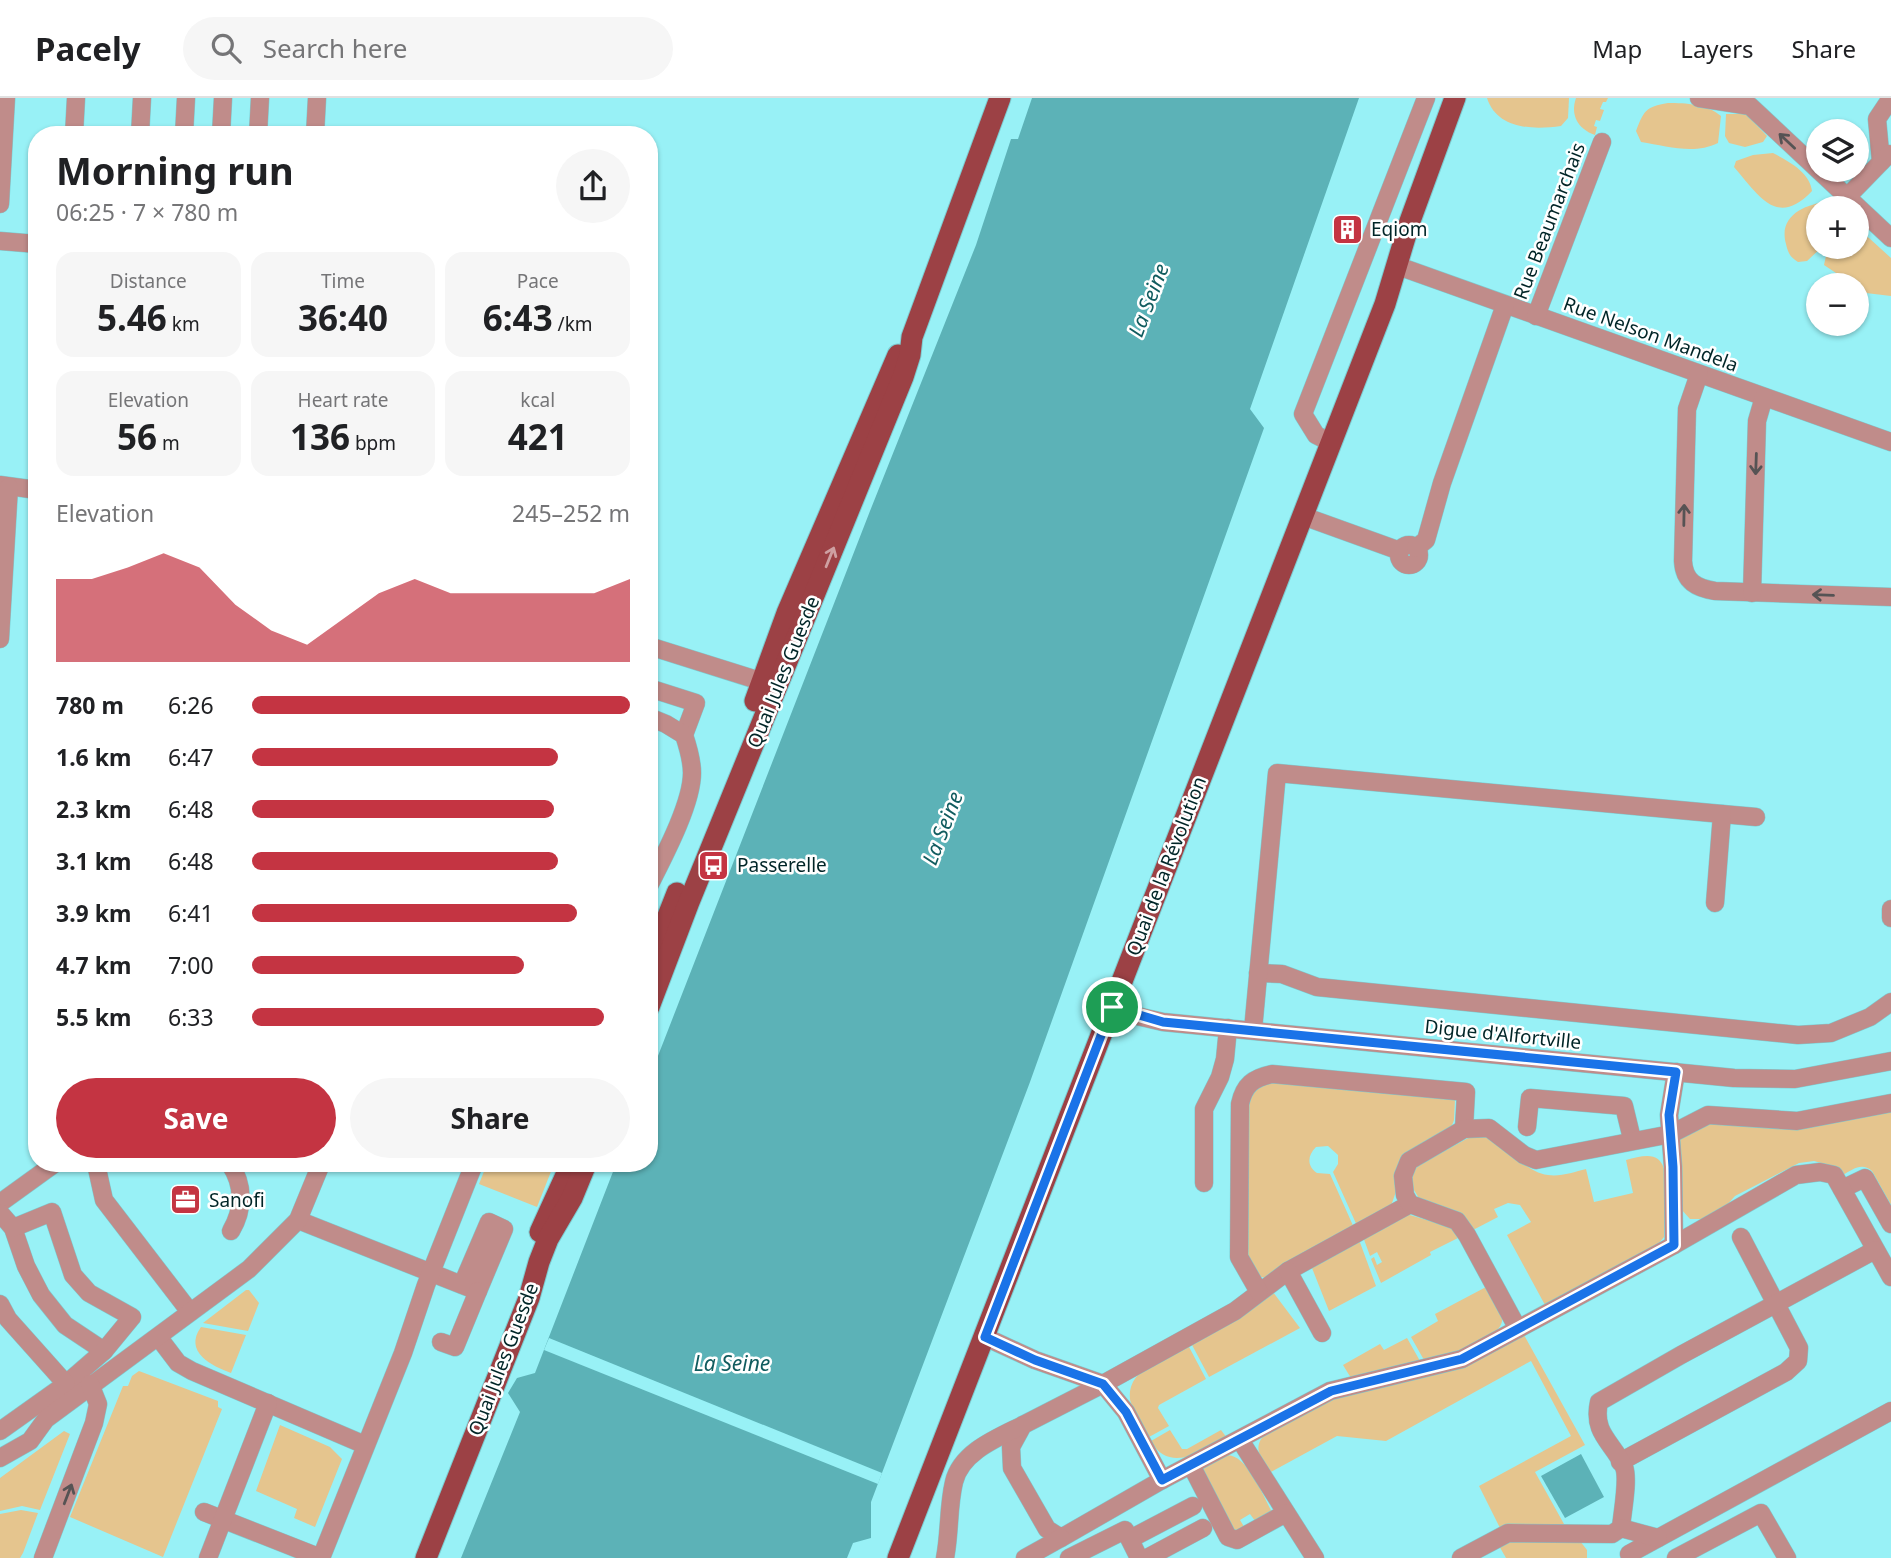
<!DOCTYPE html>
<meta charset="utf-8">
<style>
body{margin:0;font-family:"Noto Sans",sans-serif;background:#f6f6f6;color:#202124;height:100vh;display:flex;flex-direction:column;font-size:26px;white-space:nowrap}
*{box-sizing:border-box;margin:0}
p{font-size:23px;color:#757577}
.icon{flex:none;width:38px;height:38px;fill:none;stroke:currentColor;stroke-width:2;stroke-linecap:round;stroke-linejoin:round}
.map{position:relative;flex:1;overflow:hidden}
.side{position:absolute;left:28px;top:28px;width:630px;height:1046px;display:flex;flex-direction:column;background:#fff;border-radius:28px;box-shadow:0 2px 5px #0004}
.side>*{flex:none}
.tools{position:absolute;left:1806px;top:21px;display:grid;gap:14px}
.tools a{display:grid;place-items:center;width:63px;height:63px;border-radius:50%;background:#fff;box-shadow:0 2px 5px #0004;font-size:35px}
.pin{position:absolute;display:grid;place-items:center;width:60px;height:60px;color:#fff;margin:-30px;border:4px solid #fff;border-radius:50%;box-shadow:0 2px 7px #0007}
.round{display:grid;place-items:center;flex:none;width:74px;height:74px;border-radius:37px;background:#f6f6f6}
.overview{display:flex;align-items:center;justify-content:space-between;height:119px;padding:0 28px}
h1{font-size:38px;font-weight:700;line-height:52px}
.metrics{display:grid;grid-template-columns:repeat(3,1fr);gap:10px;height:119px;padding:7px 28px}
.metrics div{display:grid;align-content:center;border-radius:18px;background:#f6f6f6;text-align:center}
.metrics b{font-size:35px;font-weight:700}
.metrics small{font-size:19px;font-weight:400}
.metrics p{font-size:19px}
.chart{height:196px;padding:14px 28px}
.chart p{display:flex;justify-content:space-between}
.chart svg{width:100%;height:126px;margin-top:7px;fill:#c43442;opacity:.7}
.primary-button{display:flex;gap:14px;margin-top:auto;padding:14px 28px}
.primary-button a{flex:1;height:80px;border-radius:42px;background:#c43442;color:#fff;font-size:28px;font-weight:700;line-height:80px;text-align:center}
.primary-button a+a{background:#f6f6f6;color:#202124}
ul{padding:0 28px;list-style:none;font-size:23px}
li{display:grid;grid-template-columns:112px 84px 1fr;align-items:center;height:52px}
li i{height:18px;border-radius:9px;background:#c43442}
header{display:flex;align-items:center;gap:42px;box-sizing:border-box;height:98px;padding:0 35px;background:#fff;border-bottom:2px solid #e0e0e0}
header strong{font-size:33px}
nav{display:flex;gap:38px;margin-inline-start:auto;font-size:24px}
.search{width:490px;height:63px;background:#f6f6f6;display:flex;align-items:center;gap:18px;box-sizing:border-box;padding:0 24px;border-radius:38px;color:#757577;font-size:26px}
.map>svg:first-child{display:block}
.green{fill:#e5c58e}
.water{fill:#5cb2b7}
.pier{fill:#98f1f6}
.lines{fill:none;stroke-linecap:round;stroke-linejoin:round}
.minor-casing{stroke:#7dccd1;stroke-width:19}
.major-casing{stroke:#7dccd1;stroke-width:23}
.minor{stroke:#c08c8a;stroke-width:18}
.major{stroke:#9c4145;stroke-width:21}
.oneway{stroke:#565354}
.oneway2{stroke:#cea0a2}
.route-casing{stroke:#fff;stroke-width:14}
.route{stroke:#1a73e8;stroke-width:9}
.labels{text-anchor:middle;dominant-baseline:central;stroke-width:5;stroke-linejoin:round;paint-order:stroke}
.street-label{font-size:19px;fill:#002527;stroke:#fff}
.poi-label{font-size:19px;fill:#002527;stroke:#fff;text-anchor:start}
.water-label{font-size:21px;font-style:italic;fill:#115c5f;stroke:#fff}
</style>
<header>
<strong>Pacely</strong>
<div class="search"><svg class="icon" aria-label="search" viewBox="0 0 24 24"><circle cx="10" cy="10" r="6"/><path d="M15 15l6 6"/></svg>Search here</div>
<nav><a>Map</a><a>Layers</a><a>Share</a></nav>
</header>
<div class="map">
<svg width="1891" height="1460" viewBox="0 0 1891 1460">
<rect width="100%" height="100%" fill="#98f1f6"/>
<!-- green -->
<g class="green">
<path d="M1487 0H1569L1568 20 1561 28C1532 32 1497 31 1487 0Z"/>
<path d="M1576 0H1608L1606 4H1603L1600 11 1604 12 1600 23 1596 22 1594 28 1597 29 1595 37C1578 31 1570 17 1576 0Z"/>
<path d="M1668 5C1686 5 1707 6 1721 18L1718 45C1694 57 1667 48 1641 44L1636 33C1644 13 1645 9 1668 5Z"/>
<polygon points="1726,16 1746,16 1767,38 1763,44 1745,49 1729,45 1725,38"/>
<path d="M1773 55C1788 63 1810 74 1812 93 1777 130 1759 98 1734 69L1736 63 1753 57Z"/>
<path d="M1828 103H1833L1840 110H1818V149H1822L1807 163 1798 164C1790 159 1788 155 1786 146 1778 117 1805 107 1828 103Z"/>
<polygon points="1857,133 1869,140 1891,160 1891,198 1866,195 1824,167 1826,158 1832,149 1857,149"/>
<path d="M1260 982 1455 1001 1454 1022 1451 1030 1409 1055 1390 1111 1358 1130 1333 1074 1338 1066V1057L1328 1048 1316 1049C1307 1058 1307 1068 1317 1075L1330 1076 1355 1132 1266 1180 1257 1178 1243 1159V1005Z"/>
<path d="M1891 1008V1107L1872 1073C1862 1064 1853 1071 1843 1077L1828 1067 1814 1063 1799 1065 1735 1098 1725 1109 1702 1121H1690L1681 1111 1680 1042 1681 1038 1710 1020Z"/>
<path d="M1470 1039C1476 1039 1482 1038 1487 1039 1510 1046 1523 1074 1548 1077 1560 1079 1574 1074 1586 1071L1594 1104 1633 1095 1626 1062C1643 1058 1660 1052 1665 1074L1664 1139 1658 1146 1545 1207 1507 1137 1531 1124 1520 1107 1508 1105 1494 1111 1498 1119 1473 1132 1420 1102 1411 1087V1075L1419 1067Z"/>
<polygon points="487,1066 554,1066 537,1109 479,1086"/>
<polygon points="1403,1115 1451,1129 1458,1140 1430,1154 1431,1157 1381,1185 1371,1161 1374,1159 1377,1167 1382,1164 1377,1154 1370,1158 1362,1136"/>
<polygon points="1358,1139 1376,1188 1329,1213 1310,1165"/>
<path d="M1486 1189C1491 1198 1500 1210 1502 1219 1506 1243 1441 1258 1424 1262L1411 1239 1438 1223 1435 1216Z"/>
<polygon points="246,1192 249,1192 259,1205 248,1233 203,1225"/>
<polygon points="1273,1194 1300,1230 1209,1279 1191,1245"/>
<path d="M201 1229 246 1237 231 1275C212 1268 183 1254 201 1229Z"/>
<path d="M1524 1237 1585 1347 1535 1374 1564 1426 1500 1430 1479 1388 1571 1338 1531 1263 1386 1343 1337 1338 1269 1375C1260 1359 1252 1349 1266 1335L1334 1299Z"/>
<polygon points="1407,1240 1420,1263 1351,1280 1343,1267 1380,1246 1384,1252"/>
<path d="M1188 1247 1206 1281 1159 1307 1158 1310 1169 1328 1149 1339C1143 1328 1134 1317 1131 1305 1123 1272 1165 1260 1188 1247Z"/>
<polygon points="139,1273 218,1303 218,1309 222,1311 163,1459 70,1419 123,1288 128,1288 132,1278"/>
<polygon points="280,1327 330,1349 342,1361 315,1429 294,1420 297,1411 256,1393"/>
<path d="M1170 1332 1182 1351H1187L1221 1332 1227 1340C1203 1353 1169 1376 1151 1343Z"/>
<polygon points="64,1333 70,1336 40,1412 22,1408 0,1413 0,1380"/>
<path d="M1227 1357C1248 1357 1264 1400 1274 1418L1258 1427 1250 1416 1240 1422 1246 1432 1236 1438 1200 1375 1204 1369Z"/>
<polygon points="21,1412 38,1415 23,1455 20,1460 0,1460 0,1416"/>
<polygon points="1510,1442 1580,1443 1587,1452 1587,1460 1506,1460 1498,1446"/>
</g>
<!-- water -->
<g class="water">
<polygon points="1032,0 1359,0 1250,311 1264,330 1030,984 871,1404 871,1440 853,1445 847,1460 461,1460 520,1314 508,1295 517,1280 535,1275 616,1066 649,1066 649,981 870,413 976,147 1011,41 1018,41"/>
<polygon points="1581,1356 1604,1399 1565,1420 1541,1378"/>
</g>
<!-- pier -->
<polygon class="pier" points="549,1240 882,1375 878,1386 544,1252"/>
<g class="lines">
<defs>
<g id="minor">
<polyline points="1699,0 1750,8 1891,140"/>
<polyline points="74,37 76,0"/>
<polyline points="140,37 142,0"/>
<polyline points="184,37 186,0"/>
<polyline points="221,37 223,0"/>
<polyline points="258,37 260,0"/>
<polyline points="315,37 317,0"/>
<polyline points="1881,64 1877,21 1891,0"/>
<polyline points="1847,99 1889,56"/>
<polyline points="0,106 6,0"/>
<polyline points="0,143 37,146"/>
<polyline points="1398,168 1891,344"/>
<polyline points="1536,218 1602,44"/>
<path d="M1699 276 1687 311 1683 463C1684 484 1697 490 1715 493L1891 499"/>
<polyline points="1332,345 1316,337 1303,316 1426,0"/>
<polyline points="0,387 37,392"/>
<polyline points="1303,418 1400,453"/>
<circle cx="1409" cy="457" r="10"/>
<polyline points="1416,450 1426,442 1442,385 1505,207"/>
<polyline points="1752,495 1757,323 1764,299"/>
<polyline points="0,541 9,389"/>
<polyline points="649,548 773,587"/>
<polyline points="649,590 696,605 684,637"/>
<path d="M649 619 666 626 684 637C688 649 692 662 692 675 692 706 663 760 649 788"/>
<polyline points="1722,716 1756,719"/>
<polyline points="1891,811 1891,820"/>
<polyline points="1258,875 1282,876 1317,889 1798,937 1831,935 1870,919 1891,904"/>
<polyline points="1112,909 1137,918 1163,924 1734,980 1795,981 1891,963"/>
<polyline points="1253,932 1277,675 1722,716 1715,805"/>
<polyline points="1527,1029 1530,1000 1624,1008 1632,1041"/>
<polyline points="96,1066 104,1102 190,1214"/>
<path d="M230 1066C244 1087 244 1111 231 1133"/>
<polyline points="1204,1085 1204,1011 1220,979 1225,961 1228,930"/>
<polyline points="1842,1091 1865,1080 1891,1126"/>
<polyline points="0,1105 54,1066"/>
<polyline points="1410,1106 1288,1173 1235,1213 1103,1286 1023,1327 1011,1349 1012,1370 1047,1431 1061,1440 1162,1382 1330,1293 1462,1261 1674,1147 1796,1077 1820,1074 1834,1077 1891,1179"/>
<polyline points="0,1115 13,1130 26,1168 41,1197 65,1227 104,1253"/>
<polyline points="298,1122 313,1128 462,1187 478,1193 504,1131 489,1124 462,1187"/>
<polyline points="13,1130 52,1114 73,1177 89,1195 132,1219 104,1253 66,1286"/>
<polyline points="1674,1147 1673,1069 1669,1017 1676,974"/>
<polyline points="1288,1173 1322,1235"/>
<path d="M1259 1194 1239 1159 1240 1006C1244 987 1253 980 1272 976L1466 994 1464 1031"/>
<polyline points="0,1206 8,1221 66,1286 0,1333"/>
<polyline points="1518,1231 1467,1137 1457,1123 1410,1106 1405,1097 1403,1078 1409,1063 1464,1031 1489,1030 1524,1057 1536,1062 1671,1036 1708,1017 1797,1023 1891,1005"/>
<polyline points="985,1239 1035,1262 1103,1286 1126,1314 1162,1382"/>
<polyline points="159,1240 178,1265 192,1273 365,1347"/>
<polyline points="441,1244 455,1249 478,1193"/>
<polyline points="1240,1342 1315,1460"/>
<polyline points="0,1360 30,1343 46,1321 249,1171 298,1122 321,1066"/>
<polyline points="1620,1364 1786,1274 1798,1263 1799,1250 1741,1139"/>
<polyline points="1191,1367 1228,1439 1237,1442 1286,1415"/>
<polyline points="204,1414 321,1460"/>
<path d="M1621 1430C1622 1416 1629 1381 1624 1369 1613 1344 1592 1336 1599 1304L1681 1257 1875 1152"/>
<polyline points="1130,1441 1193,1408"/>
<polyline points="1629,1456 1891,1313"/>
<polyline points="43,1460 94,1325 98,1306 90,1286"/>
<polyline points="208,1460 268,1305"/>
<polyline points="321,1460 403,1255 426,1187 474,1066"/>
<path d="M945 1460C950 1435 948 1409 954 1384 961 1354 997 1340 1023 1327"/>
<polyline points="1025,1460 1061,1440"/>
<polyline points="1069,1460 1125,1432 1139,1460"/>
<polyline points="1147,1460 1203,1430"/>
<polyline points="1461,1460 1508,1435 1612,1436 1621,1430 1658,1440"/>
<polyline points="1676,1460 1761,1415 1787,1460"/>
</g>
<g id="major">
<polyline points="755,603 787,515 898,257"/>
<polyline points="649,866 677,795"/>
<polyline points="649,909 689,804 903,279 910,257 912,239 1000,0"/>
<polyline points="540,1134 571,1066"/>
<polyline points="426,1460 529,1200 539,1164 548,1141 572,1100 586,1066"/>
<polyline points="898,1460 1385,206 1410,123 1455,0"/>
</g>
</defs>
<!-- minor casing -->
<use href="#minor" class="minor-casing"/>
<!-- major casing -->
<use href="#major" class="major-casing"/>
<!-- minor -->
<use href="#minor" class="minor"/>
<!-- major -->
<use href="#major" class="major"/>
</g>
<!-- one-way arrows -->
<defs><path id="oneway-shaft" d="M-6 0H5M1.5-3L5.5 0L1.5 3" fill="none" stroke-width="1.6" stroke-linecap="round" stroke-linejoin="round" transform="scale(1.75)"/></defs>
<g class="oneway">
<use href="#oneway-shaft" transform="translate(1787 43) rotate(-137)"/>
<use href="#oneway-shaft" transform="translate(1756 366) rotate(92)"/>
<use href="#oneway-shaft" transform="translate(1684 417) rotate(-89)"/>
<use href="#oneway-shaft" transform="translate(1823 497) rotate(-178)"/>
<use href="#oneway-shaft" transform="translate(68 1396) rotate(-69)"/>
</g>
<use class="oneway2" href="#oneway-shaft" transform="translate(830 459) rotate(-68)"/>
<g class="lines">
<defs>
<polygon id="route" points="1112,909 1163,924 1676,974 1669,1017 1673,1069 1674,1147 1462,1261 1331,1293 1162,1382 1126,1314 1103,1286 1035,1262 985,1239"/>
</defs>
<!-- route casing -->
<use href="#route" class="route-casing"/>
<!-- route -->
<use href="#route" class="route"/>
</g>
<!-- icons -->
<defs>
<symbol id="building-square" viewBox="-11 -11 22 22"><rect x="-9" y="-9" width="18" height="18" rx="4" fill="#c43442" stroke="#fff"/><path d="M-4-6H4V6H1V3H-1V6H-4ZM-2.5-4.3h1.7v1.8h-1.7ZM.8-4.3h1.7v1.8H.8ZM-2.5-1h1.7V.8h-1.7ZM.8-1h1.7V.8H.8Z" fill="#fff"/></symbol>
<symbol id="bus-square" viewBox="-11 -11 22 22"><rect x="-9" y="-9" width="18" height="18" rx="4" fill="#c43442" stroke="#fff"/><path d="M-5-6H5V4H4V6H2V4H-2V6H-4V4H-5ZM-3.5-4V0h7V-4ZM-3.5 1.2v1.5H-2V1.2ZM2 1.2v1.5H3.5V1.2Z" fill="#fff"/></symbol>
<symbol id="office-square" viewBox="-11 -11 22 22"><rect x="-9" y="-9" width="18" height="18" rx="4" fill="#c43442" stroke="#fff"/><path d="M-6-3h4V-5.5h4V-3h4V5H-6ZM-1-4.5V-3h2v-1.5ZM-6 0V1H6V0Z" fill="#fff"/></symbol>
</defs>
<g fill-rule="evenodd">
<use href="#building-square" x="1330" y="114" width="35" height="35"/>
<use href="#bus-square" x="696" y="750" width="35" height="35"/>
<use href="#office-square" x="168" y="1084" width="35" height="35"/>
</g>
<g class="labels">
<!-- street labels -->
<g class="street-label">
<text transform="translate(1549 123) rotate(-69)">Rue Beaumarchais</text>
<text transform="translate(1651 236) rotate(20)">Rue Nelson Mandela</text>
<text transform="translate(783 574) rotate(-68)">Quai Jules Guesde</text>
<text transform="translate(1166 768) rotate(-69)">Quai de la Révolution</text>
<text transform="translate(1503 936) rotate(6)">Digue d'Alfortville</text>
<text transform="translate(503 1261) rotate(-69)">Quai Jules Guesde</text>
</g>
<!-- poi labels -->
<g class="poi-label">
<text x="1371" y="131">Eqiom</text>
<text x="737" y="767">Passerelle</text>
<text x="209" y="1102">Sanofi</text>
</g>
<!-- water labels -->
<g class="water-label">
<text transform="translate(1148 202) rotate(-69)">La Seine</text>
<text transform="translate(942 730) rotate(-69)">La Seine</text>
<text x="732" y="1265">La Seine</text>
</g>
</g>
</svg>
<div class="tools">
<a><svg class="icon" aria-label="layers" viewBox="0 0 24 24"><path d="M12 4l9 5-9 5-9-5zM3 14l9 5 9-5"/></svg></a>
<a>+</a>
<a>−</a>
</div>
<div class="pin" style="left:1112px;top:909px;background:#1e9e55"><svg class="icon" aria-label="arrive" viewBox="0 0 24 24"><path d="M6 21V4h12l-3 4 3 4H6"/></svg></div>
<section class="side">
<div class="overview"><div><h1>Morning run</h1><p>06:25 · 7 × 780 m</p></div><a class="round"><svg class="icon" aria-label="share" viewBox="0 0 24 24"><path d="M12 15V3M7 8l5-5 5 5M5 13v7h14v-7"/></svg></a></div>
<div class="metrics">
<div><p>Distance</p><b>5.46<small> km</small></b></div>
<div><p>Time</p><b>36:40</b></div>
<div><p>Pace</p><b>6:43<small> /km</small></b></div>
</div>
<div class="metrics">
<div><p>Elevation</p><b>56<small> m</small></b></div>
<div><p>Heart rate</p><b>136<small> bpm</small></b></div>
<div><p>kcal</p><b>421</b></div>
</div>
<div class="chart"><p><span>Elevation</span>245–252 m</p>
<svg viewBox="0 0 160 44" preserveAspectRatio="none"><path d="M0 44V15L10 15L20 11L30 6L40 11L50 24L60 33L70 38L80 29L90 20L100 15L110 20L120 20L130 20L140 20L150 20L160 15V44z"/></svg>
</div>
<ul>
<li><b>780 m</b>6:26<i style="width:100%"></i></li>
<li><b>1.6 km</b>6:47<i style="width:81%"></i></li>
<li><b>2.3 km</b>6:48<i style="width:80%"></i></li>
<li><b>3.1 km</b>6:48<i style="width:81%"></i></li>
<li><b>3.9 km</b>6:41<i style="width:86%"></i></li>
<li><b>4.7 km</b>7:00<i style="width:72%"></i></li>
<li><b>5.5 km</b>6:33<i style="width:93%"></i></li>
</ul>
<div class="primary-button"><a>Save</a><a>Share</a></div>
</section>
</div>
